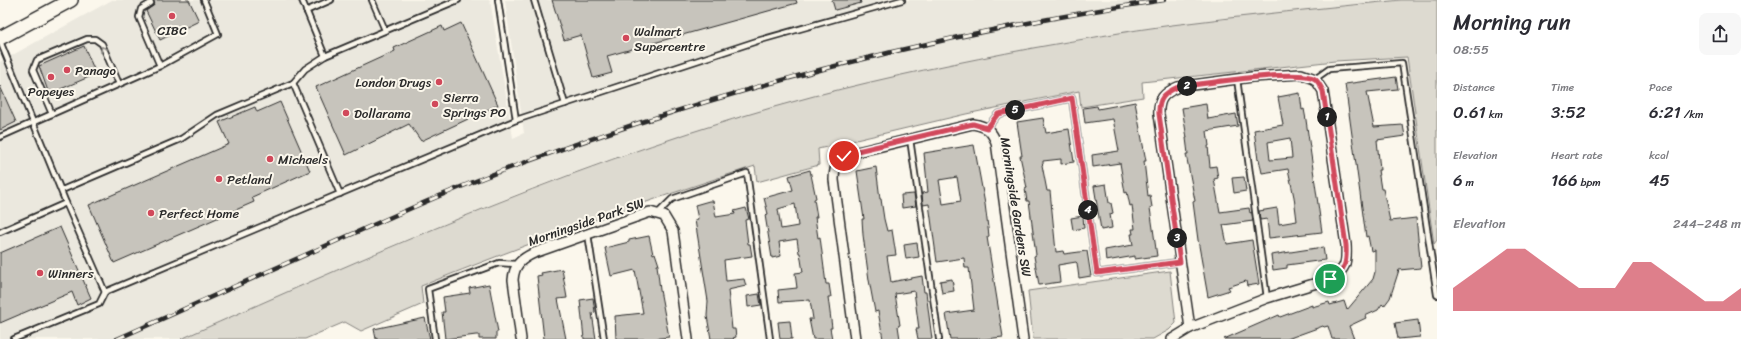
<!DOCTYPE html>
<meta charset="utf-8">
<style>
body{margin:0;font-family:Sriracha,sans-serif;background:#f7f7f7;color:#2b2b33;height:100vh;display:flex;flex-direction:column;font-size:15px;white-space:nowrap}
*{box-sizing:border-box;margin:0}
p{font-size:13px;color:#7c7c81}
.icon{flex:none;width:22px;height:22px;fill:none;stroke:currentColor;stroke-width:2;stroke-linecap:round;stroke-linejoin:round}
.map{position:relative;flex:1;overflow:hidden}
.details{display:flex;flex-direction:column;background:#fff;width:320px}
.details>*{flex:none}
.pin{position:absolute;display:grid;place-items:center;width:34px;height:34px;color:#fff;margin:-17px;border:2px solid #fff;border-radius:50%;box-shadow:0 1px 4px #0007}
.km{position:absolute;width:20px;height:20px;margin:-10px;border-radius:50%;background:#222;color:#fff;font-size:11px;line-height:20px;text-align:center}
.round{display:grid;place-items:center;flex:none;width:42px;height:42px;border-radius:8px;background:#f7f7f7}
.headline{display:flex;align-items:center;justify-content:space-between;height:68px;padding:0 16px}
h1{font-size:22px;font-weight:600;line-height:30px}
.stats{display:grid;grid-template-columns:repeat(3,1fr);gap:6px;height:68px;padding:4px 16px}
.stats div{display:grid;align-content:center}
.stats b{font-size:17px;font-weight:600}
.stats small{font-size:11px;font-weight:400}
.stats p{font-size:11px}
.chart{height:112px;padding:8px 16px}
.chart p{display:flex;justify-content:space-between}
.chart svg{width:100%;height:72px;margin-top:4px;fill:#d1495b;opacity:.7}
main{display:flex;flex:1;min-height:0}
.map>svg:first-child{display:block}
.built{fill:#ebe8de}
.green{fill:#dddad0;stroke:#84827e}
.building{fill:#c7c4bc;stroke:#2b2b2b;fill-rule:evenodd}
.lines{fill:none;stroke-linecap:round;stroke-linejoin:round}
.service-casing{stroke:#2b2b2b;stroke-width:8}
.minor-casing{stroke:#2b2b2b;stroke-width:12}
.secondary-casing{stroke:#2b2b2b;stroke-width:16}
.service{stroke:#fbf7ec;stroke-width:4.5}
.minor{stroke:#fbf7ec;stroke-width:9}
.secondary{stroke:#fbf7ec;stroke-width:13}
.rail-casing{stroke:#2b2b2b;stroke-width:4.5}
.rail{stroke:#fbf7ec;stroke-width:3;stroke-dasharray:9;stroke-linecap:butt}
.oneway{stroke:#93918c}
.route-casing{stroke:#fff;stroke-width:8}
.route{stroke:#d1495b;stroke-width:5}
.poi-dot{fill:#d1495b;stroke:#fbf7ec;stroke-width:1.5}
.labels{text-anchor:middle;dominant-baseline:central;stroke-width:4;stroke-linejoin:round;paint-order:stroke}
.poi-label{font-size:13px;fill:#2b2b2b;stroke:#fbf7ec;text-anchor:start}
.street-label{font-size:13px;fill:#2b2b2b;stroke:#fbf7ec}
</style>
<main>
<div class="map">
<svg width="1437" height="339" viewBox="0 0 1437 339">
<rect width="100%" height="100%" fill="#fbf7ec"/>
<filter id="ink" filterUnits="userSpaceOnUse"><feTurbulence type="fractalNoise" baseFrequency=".025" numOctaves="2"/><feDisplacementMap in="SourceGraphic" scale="8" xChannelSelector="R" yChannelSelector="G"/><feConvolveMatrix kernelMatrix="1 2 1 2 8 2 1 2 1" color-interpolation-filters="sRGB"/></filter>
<g filter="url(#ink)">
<!-- built -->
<polygon class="built" points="112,0 490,0 513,138 524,133 505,0 1401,0 1170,25 1086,38 916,72 813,97 627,153 527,190 403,241 181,339 0,339 0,62"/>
<!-- green -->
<g class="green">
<path d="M1401 0H1437V240L1434 244 1407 57 1335 61 1142 82 1143 97 1081 107 1079 91 966 114 818 149 819 165 757 182 755 166C642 202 531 242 421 286L423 304 361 331 345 322 305 339H181C388 247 595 154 814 96 887 77 960 62 1033 48 1079 40 1126 31 1172 25 1248 15 1325 8 1401 0Z"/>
<polygon points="1170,271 1176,323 1169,330 1153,339 1033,339 1028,291"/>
</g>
<!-- building -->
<g class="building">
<polygon points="153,0 189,0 199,21 160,40 146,11 154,5"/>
<polygon points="552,0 796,0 797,3 607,56 612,73 593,78 581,35 564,40"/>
<polygon points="832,0 860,0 861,3 835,10"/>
<polygon points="461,23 498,105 421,141 409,124 346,155 316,87 395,51 394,48 442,26 444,31"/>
<polygon points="84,46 96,74 49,94 39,66"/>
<polygon points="1396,77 1398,89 1367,92 1374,127 1403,125 1405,136 1377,140 1380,170 1378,170 1381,189 1383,189 1390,221 1416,218 1421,268 1399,270 1390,298 1384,306 1382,304 1378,310 1365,316 1366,318 1349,326 1354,339 1332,339 1328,326 1324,327 1323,326 1287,339 1224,339 1279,315 1280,317 1312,305 1312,307 1329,302 1330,305 1344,301 1347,310 1373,279 1375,272 1375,250 1371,251 1368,236 1366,237 1345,84"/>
<polygon points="0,86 16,122 0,130"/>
<path d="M1300 93 1302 110 1304 109 1306 120 1322 232 1269 238 1267 219 1260 220 1259 211 1277 208 1279 224 1297 221 1294 197 1288 169 1262 173 1259 159 1258 160 1254 130 1283 125 1278 97ZM1290 138 1292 158 1270 160 1268 142Z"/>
<polygon points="280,102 310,171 252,197 254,202 114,263 89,205 229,144 219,122 255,107 257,112"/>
<polygon points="1135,102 1146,161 1144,161 1148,196 1150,195 1152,207 1150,208 1157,256 1135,259 1135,256 1106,261 1105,250 1133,245 1131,234 1133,234 1132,229 1135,229 1132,205 1130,206 1127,192 1125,193 1120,163 1093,167 1092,155 1119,151 1113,119 1085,123 1083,108 1097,106 1098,109"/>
<polygon points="1206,104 1208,119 1236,114 1238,126 1207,131 1209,146 1208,146 1210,167 1216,166 1218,178 1214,179 1220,212 1249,208 1250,213 1252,212 1253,221 1223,225 1227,244 1252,240 1259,284 1247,286 1246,281 1228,287 1230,290 1208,297 1198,240 1193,202 1195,201 1186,154 1188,154 1186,138 1187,138 1182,108"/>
<polygon points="1043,118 1046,133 1069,129 1074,162 1061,164 1061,159 1043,161 1043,164 1042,165 1047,191 1050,191 1056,252 1063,251 1064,254 1087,251 1091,276 1079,278 1077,263 1076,262 1058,265 1060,282 1039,285 1034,256 1036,255 1029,201 1027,201 1025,189 1027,188 1020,156 1022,156 1017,122"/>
<path d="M974 145 985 204 989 236 987 237 1003 337 985 339H950L946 314 974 310 969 268H965L964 258 937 262 929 204 923 205 922 193 928 192 924 153ZM957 177 961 201 943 204 939 180Z"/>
<polygon points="876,167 880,199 881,199 884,219 887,231 892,230 896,255 887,256 891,282 922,276 924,292 926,292 932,339 918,339 916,329 919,329 914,291 895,294 900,325 898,326 900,339 883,339 878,311 875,312 869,280 863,235 862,219 864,219 857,171"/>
<path d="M810 170 816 198 814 199 817 217H815L818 238 820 237 826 284H829L831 297H828L832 328H830L832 339H813L809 319H813L810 300 779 302 778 290 797 288 795 273 803 272 800 253H799L797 239 779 242 781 256 772 258 765 215 768 214 764 198 793 190 789 176ZM795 204 798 226 781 229 778 209Z"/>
<polygon points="1244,177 1246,191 1234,193 1232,178"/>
<polygon points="1106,184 1109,203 1111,203 1113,213 1110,214 1112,228 1101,230 1094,186"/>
<polygon points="914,194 916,206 902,208 901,195"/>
<polygon points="709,201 713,201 716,217 735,214 734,211 746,208 749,219 745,220 748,244 750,244 752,256 724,260 726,281 744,279 746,286 728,290 732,329 735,329 736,337 733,338 734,339 711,339 707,316 708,301 695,220 698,219 695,205"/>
<polygon points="1083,216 1084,228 1073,230 1071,218"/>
<polygon points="60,227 91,298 77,305 72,292 0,323 0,253"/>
<polygon points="649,236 653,254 655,253 659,265 657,265 660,290 669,337 651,339 616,339 615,316 643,313 635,270 611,276 605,248 629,242 629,240"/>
<polygon points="917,243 919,257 906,259 904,245"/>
<polygon points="1323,247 1325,260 1287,265 1287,268 1273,270 1271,255"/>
<polygon points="562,269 567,298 558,299 566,339 544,339 537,276 542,275 541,273"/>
<polygon points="952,279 954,291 942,293 940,281"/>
<polygon points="489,284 498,332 496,332 496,339 479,339 479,335 476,335 445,339 442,312 445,312 443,297 470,293 469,288"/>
<polygon points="759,294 761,305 748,307 747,296"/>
<polygon points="593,298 595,312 592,313 596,339 584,339 580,300"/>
<polygon points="425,318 430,339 376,339 374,329"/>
<polygon points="1418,320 1420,337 1398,339 1395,323"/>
<polygon points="790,321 792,339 780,339 778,322"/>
</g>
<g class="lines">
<defs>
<g id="service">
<polyline points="302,0 325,56 458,0"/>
<polyline points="372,0 385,30"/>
<polyline points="498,0 516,120"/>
<polyline points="534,0 565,104"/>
<polyline points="151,3 141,9 139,17 160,66"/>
<polyline points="306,11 331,0"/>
<polyline points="0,41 66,203 105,292 516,120 757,41 902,0"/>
<polyline points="1237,79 1267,298"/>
<polyline points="1315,79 1329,69 1402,63 1437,295"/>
<polyline points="293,83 340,194"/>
<polyline points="52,114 33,70 37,60 87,39 95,39 102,44 119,84"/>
<polyline points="987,128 998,114 1072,98 1097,273 1180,262"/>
<polyline points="0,137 160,66 218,34 204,0"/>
<polyline points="910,139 939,339"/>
<polyline points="62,190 181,139 217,115 293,83 305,69 325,56"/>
<polyline points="658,213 672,199 747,173 770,339"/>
<polyline points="0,232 66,203"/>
<polyline points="588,234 604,339"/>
<polyline points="14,339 99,304 105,292"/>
<polyline points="435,339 428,289 499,263 517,264"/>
</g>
<g id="minor">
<path d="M1301 74 1315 79 1323 91 1346 245C1347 263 1346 270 1330 279L1267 298 1190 328 1159 114C1158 99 1164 93 1178 87L1252 77Z"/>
<path d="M521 339 513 280C514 265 521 259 534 253L650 212 664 216 673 231 688 339"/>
<path d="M855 339 834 180C834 164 839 158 853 153L973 124C986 126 991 130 996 142L1023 339"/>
<polyline points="1172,339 1190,328"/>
</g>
<polyline id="secondary" points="0,38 71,0"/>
</defs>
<!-- service casing -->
<use href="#service" class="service-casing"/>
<!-- minor casing -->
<use href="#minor" class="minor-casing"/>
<!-- secondary casing -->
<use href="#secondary" class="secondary-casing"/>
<!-- service -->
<use href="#service" class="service"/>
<!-- minor -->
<use href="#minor" class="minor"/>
<!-- secondary -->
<use href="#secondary" class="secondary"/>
<defs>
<path id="rail" d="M117 339C195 304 273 269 350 235 401 213 452 189 504 170 718 90 938 33 1164 0"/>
</defs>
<!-- rail casing -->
<use href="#rail" class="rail-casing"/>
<!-- rail -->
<use href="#rail" class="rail"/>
</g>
<!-- one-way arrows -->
<defs><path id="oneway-chevron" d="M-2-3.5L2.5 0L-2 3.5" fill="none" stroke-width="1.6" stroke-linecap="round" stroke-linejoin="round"/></defs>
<use class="oneway" href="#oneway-chevron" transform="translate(103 49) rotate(-119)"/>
</g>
<g class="lines" filter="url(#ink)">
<defs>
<path id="route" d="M844 156 853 152 973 124 987 128 998 114 1072 98 1097 273 1180 262 1159 114C1158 99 1164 93 1178 87 1201 84 1299 68 1315 79 1318 81 1321 87 1323 91L1346 245C1347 263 1346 270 1330 279"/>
</defs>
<!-- route casing -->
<use href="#route" class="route-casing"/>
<!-- route -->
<use href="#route" class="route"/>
</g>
<!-- markers -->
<g class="poi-dot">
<circle cx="172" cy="16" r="4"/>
<circle cx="626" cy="38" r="4"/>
<circle cx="67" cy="70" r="4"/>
<circle cx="51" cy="77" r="4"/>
<circle cx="439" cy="82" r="4"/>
<circle cx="435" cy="104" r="4"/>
<circle cx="346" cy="113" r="4"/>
<circle cx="270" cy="159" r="4"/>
<circle cx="219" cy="179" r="4"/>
<circle cx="151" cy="213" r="4"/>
<circle cx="40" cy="273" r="4"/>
</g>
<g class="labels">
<!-- poi labels -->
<g class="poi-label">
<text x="172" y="30" text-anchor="middle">CIBC</text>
<text x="634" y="31">Walmart<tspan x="634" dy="15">Supercentre</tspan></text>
<text x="75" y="70">Panago</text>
<text x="431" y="82" text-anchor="end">London Drugs</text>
<text x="51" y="91" text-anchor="middle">Popeyes</text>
<text x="443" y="97">Sierra<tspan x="443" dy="15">Springs PO</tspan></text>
<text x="354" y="113">Dollarama</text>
<text x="278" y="159">Michaels</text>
<text x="227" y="179">Petland</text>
<text x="159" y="213">Perfect Home</text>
<text x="48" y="273">Winners</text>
</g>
<!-- street labels -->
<g class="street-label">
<text transform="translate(1016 207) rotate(81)">Morningside Gardens SW</text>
<text transform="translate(586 222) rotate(-19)">Morningside Park SW</text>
</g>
</g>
</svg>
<div class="pin" style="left:1330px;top:279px;background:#1e9e55"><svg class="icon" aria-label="arrive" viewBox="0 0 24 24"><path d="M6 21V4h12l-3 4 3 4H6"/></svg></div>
<div class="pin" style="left:844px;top:156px;background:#d93025"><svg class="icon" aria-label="check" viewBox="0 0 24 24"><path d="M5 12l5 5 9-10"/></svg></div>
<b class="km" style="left:1327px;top:117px">1</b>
<b class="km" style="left:1187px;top:86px">2</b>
<b class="km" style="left:1177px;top:238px">3</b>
<b class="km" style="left:1088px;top:210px">4</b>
<b class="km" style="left:1015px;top:110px">5</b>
</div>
<section class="details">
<div class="headline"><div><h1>Morning run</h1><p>08:55</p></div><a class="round"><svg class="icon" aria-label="share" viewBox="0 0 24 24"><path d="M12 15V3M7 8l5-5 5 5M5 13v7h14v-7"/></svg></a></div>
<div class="stats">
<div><p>Distance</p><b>0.61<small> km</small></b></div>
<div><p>Time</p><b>3:52</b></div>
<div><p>Pace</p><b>6:21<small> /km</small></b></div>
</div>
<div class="stats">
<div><p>Elevation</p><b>6<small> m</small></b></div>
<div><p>Heart rate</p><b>166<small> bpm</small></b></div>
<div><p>kcal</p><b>45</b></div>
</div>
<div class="chart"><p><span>Elevation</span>244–248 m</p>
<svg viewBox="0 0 160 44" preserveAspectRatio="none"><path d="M0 44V30L10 22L20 14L30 6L40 6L50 14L60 22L70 30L80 30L90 30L100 14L110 14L120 22L130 30L140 38L150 38L160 30V44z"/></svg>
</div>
</section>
</main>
